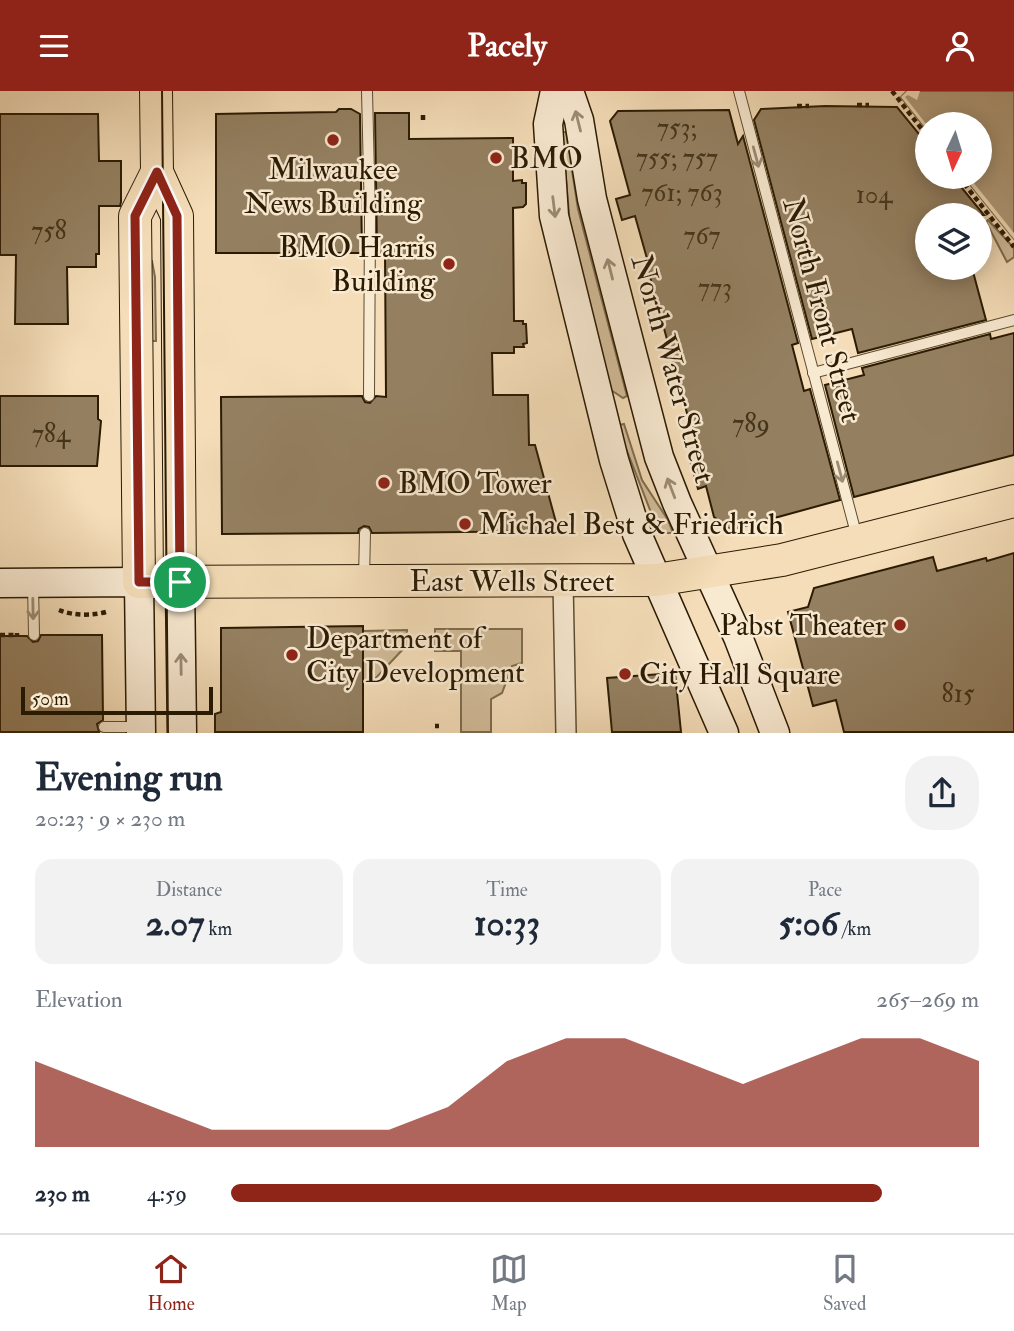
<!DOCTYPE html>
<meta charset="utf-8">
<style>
body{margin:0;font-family:"IM FELL Double Pica",serif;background:#f2f2f3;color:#1f2937;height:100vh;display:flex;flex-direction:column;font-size:26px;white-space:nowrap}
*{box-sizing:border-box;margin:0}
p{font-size:23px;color:#747a83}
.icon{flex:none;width:38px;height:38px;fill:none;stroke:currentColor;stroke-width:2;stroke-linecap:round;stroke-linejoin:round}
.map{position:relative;height:642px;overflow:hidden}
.details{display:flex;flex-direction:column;background:#fff;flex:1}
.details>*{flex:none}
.needle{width:46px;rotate:184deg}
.fabs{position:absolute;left:915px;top:21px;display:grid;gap:14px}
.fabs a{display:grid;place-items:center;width:77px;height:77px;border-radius:50%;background:#fff;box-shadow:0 4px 18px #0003;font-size:35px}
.scale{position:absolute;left:21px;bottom:18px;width:192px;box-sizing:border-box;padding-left:7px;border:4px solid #2b1b03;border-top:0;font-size:19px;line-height:24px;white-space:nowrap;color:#2b1b03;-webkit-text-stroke:5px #f8e9d1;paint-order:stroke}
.pin{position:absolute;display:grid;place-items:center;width:60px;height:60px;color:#fff;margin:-30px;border:4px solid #fff;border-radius:50%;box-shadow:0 2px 7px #0007}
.round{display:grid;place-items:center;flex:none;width:74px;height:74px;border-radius:28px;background:#f2f2f3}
.overview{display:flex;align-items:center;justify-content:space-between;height:119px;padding:0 35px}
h1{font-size:38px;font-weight:800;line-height:52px}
.stats{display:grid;grid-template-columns:repeat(3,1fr);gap:10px;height:119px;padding:7px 35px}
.stats div{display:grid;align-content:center;border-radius:18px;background:#f2f2f3;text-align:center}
.stats b{font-size:35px;font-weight:800}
.stats small{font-size:19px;font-weight:400}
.stats p{font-size:19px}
.chart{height:196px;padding:14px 35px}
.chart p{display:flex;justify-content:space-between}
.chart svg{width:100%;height:126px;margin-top:7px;fill:#8f2418;opacity:.7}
ul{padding:0 35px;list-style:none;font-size:23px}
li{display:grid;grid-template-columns:112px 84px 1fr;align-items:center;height:52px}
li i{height:18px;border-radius:9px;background:#8f2418}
header{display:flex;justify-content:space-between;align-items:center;height:91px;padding:0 35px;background:#8f2418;color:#fff;font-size:32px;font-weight:800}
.tab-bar{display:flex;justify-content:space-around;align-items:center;height:98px;border-top:2px solid #e0e1e3;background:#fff;font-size:19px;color:#747a83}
.tab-bar a{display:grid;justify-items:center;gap:4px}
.tab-bar .on{color:#8f2418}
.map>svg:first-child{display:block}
.green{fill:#d2bc99;stroke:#7e6c4e;stroke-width:2}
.water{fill:#b09b7a;stroke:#7b684a;stroke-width:2}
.pier{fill:#f4ddb8}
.building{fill:#948061;stroke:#2b1b03;stroke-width:2}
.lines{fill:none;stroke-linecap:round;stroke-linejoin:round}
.lane-casing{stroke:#5d4c30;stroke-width:12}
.street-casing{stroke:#5d4c30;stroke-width:22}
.secondary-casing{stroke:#2b1b03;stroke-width:31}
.primary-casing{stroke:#2b1b03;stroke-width:34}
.path{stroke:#2b1b03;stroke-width:4.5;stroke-dasharray:5 3.5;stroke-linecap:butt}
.lane{stroke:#f8e9d1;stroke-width:10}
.street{stroke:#f8e9d1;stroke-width:19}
.secondary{stroke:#f8e9d1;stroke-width:28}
.primary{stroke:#f4ddb8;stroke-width:32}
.tram{stroke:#2b1b03;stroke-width:2}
.oneway{stroke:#9c8c74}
.route-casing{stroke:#fff;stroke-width:14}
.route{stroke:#8f2418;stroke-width:9}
.poi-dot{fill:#8f2418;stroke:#f8e9d1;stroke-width:2.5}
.labels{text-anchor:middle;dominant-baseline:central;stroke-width:5;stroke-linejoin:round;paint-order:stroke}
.number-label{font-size:26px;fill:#45341a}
.poi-label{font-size:30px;fill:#2b1b03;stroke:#f8e9d1;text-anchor:start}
.street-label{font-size:30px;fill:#2b1b03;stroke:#f8e9d1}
</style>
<header><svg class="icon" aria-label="menu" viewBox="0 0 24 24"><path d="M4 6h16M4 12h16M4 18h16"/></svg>Pacely<svg class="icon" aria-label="person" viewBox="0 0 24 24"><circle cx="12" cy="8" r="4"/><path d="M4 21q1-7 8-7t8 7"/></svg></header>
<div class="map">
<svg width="1014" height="642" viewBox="0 0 1014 642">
<rect width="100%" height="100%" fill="#f4ddb8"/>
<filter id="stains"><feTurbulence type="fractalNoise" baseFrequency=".00286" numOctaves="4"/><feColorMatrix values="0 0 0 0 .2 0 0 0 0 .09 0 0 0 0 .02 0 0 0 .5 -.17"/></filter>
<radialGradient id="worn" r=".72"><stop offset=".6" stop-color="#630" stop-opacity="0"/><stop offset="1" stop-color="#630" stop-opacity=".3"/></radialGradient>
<!-- green -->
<g class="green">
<polygon points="562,41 566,41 578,118 627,305 623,307 611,299 610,295 570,134"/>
<polygon points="988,129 1014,157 1014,166 1007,171 986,131"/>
<polygon points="152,170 155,186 156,250 149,250 149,171"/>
<polygon points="624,333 642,389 668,429 673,442 659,442 622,347 619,334"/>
<polygon points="435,538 522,538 522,572 512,575 502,602 491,608 491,641 461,641 461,560 435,560"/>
<polygon points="407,539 406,555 373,590 363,589 363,540"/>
</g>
<!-- water -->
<polygon class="water" points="907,0 1014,0 1014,148 964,86 980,86 980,33 928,33 927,39 901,6"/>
<!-- pier -->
<g class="pier">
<polygon points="907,0 920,0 917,9 908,4 905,6 927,34 927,39 901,6"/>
<polygon points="964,86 969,86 1014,142 1014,148"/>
</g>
<!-- building -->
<g class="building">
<polygon points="825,15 897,16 928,54 928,86 953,86 984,124 928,124 928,177 972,177 986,229 858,262 852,238 812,248 754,29 761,18"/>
<polygon points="339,18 351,18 360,23 362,162 216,162 216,23 336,21"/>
<polygon points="729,19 738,53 743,45 798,252 792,254 804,300 810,298 840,409 738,437 728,437 714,426 706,395 698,398 691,373 700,370 646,171 648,171 635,125 622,129 616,108 630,104 610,30 618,20"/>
<polygon points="375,22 409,22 409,48 513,47 513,90 522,89 522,92 526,92 526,113 523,116 513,117 514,230 523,230 523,233 526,233 527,252 523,253 524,256 514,256 514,262 492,262 493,304 528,304 529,354 535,354 557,435 549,440 372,442 369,436 364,435 359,438 358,442 222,443 221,306 362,305 365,311 370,312 376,305 386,306 385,161 377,162"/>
<polygon points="0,23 98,23 99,70 121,70 121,111 120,115 99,115 99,163 96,163 96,176 67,176 68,233 15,233 16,164 0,164"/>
<polygon points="1014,242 1014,364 854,406 825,294 864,284 862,277 990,243 991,248"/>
<polygon points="0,305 98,305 98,328 101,330 97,375 0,375"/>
<polygon points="1014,462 1014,641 844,641 836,609 813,615 788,521 808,516 814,497 933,466 937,480 986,467 987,470"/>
<polygon points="363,535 363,641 215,641 215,623 221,621 221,537"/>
<polygon points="41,544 102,544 103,629 97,633 99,641 0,641 0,545 27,545 33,551 38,550"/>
<polygon points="675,582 681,641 612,641 607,587"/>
</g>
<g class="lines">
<defs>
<g id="lane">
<polyline points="367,0 370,127 369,305"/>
<polyline points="739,0 857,446"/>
<polyline points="813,282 1014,229"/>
<polyline points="364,487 365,442"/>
<polyline points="33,493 34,544"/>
<polyline points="104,636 138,636"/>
</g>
<polyline id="street" points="563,491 566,642"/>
<g id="secondary">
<polyline points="555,0 548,33 554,125 614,369 637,443 724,642"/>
<polyline points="569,0 579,29 592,108 659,366 677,412 738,546 775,642"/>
<polyline points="180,491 182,642"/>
<polyline points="0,492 139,491 141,642"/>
</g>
<g id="primary">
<polyline points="156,0 157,81 177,125 180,491"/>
<polyline points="157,81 135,125 139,491 656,489 782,469 1014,410"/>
</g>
</defs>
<!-- lane casing -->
<use href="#lane" class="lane-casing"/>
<!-- street casing -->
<use href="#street" class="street-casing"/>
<!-- secondary casing -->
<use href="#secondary" class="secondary-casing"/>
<!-- primary casing -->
<use href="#primary" class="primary-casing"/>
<!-- path -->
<g class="path">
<polyline points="892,0 928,46"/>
<polyline points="857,14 869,14"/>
<polyline points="797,15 809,15"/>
<polyline points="423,29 423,22"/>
<polyline points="959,86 1014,156"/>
<path d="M59 519C73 525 95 525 109 520"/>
<polyline points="0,544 17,544 17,542"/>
<polyline points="435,635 439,635"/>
</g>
<!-- lane -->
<use href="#lane" class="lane"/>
<!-- street -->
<use href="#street" class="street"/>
<!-- secondary -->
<use href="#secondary" class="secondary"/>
<!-- primary -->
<use href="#primary" class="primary"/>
<!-- tram -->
<polyline class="tram" points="162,0 168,642"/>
</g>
<!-- one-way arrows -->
<defs><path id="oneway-shaft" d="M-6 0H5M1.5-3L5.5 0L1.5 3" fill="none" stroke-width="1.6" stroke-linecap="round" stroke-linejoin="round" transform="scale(1.75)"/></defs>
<g class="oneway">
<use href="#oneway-shaft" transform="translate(578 30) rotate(-104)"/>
<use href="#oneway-shaft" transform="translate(756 66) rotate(75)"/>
<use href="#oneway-shaft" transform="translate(554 116) rotate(83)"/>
<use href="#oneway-shaft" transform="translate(610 178) rotate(-104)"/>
<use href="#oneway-shaft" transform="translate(840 381) rotate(75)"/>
<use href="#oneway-shaft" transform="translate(671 397) rotate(-111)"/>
<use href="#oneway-shaft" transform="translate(33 518) rotate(89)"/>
<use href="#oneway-shaft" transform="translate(181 573) rotate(-91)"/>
</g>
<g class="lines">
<defs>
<polygon id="route" points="157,81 177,125 180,491 139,491 135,125"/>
</defs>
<!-- route casing -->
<use href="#route" class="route-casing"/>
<!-- route -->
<use href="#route" class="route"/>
</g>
<!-- markers -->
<g class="poi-dot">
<circle cx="333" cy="49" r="7"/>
<circle cx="496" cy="67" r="7"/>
<circle cx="449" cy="173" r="7"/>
<circle cx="384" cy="392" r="7"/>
<circle cx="465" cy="433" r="7"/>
<circle cx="900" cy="534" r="7"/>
<circle cx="292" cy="564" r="7"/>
<circle cx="625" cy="583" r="7"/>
</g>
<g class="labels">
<!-- number labels -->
<g class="number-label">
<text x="677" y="37">753;<tspan x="677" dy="30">755; 757</tspan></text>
<text x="682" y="102">761; 763</text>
<text x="874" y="104">104</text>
<text x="49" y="140">758</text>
<text x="702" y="145">767</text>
<text x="715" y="197">773</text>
<text x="751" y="333">789</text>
<text x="51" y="343">784</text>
<text x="958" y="603">815</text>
</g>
<!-- poi labels -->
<g class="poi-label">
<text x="510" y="67">BMO</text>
<text x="333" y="78" text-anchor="middle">Milwaukee<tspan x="333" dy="34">News Building</tspan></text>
<text x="435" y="156" text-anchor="end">BMO Harris<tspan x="435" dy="34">Building</tspan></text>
<text x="398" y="392">BMO Tower</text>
<text x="479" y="433">Michael Best &amp; Friedrich</text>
<text x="886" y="534" text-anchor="end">Pabst Theater</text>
<text x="306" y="547">Department of<tspan x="306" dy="34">City Development</tspan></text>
<text x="639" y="583">City Hall Square</text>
</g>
<!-- street labels -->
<g class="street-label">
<text transform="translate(822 219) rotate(75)">North Front Street</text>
<text transform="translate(673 278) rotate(74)">North Water Street</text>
<text x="512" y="490">East Wells Street</text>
</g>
</g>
<rect width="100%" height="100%" filter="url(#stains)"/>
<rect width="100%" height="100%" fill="url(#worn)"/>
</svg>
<div class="fabs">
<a><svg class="needle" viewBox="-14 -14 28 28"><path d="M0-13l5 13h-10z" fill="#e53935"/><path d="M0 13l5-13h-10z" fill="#747a83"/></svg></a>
<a><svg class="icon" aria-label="layers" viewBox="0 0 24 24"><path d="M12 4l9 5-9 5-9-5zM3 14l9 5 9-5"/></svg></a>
</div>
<div class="scale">50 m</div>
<div class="pin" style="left:180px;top:491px;background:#1e9e55"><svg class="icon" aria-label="arrive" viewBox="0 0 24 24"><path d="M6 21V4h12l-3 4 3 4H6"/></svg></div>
</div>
<section class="details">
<div class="overview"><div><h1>Evening run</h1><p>20:23 · 9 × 230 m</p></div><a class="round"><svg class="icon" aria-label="share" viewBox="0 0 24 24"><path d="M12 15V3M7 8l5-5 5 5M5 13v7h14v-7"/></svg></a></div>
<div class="stats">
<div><p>Distance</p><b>2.07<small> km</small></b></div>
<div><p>Time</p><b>10:33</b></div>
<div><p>Pace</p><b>5:06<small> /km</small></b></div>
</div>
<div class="chart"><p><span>Elevation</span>265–269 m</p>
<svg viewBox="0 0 160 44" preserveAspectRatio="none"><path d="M0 44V14L10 22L20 30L30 38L40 38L50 38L60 38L70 30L80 14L90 6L100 6L110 14L120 22L130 14L140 6L150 6L160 14V44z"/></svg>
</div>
<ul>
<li><b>230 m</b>4:59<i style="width:87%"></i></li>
</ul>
</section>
<nav class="tab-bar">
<a class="on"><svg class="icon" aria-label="home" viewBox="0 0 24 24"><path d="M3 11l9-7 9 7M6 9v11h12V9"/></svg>Home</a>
<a><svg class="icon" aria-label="map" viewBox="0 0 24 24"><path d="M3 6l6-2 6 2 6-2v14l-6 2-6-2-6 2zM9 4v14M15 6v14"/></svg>Map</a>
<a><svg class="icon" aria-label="saved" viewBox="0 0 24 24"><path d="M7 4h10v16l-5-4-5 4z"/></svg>Saved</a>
</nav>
